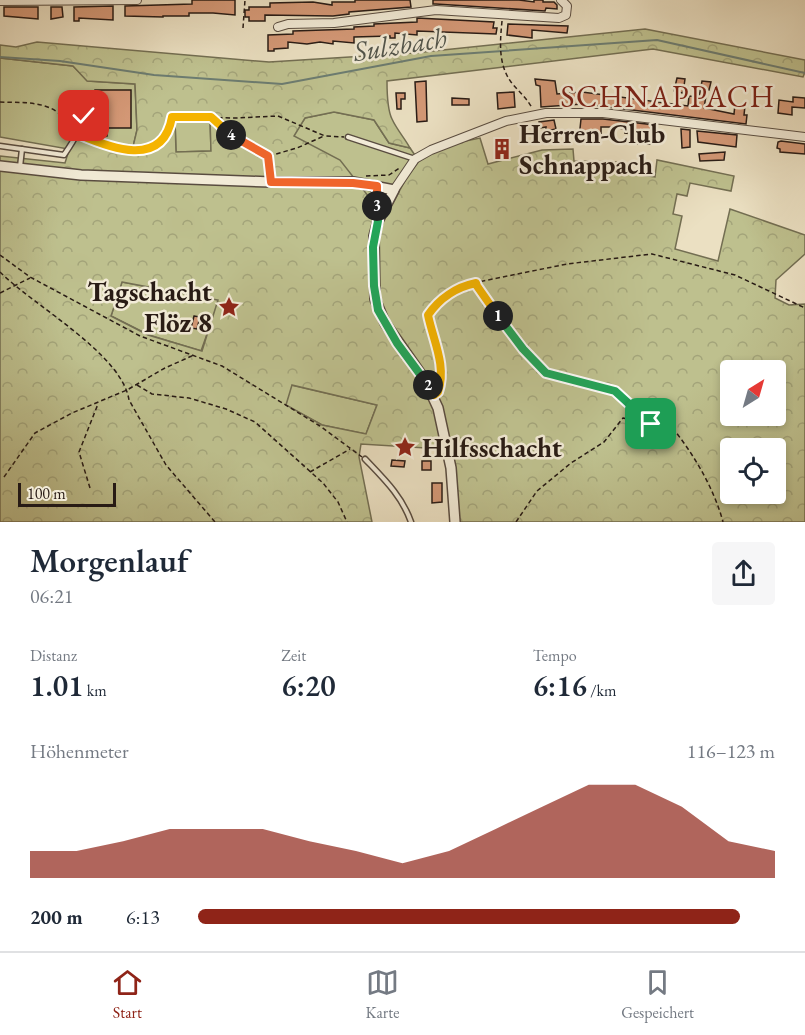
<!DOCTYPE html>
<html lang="de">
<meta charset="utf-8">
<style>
body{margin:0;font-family:"EB Garamond",serif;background:#f6f6f7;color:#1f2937;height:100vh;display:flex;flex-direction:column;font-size:22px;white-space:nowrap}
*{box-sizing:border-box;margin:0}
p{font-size:20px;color:#747a83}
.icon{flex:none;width:33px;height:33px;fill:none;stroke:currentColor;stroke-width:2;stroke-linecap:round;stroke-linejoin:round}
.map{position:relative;height:522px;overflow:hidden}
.sheet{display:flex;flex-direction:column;background:#fff;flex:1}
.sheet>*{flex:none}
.needle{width:39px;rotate:37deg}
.controls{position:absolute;left:720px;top:360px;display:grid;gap:12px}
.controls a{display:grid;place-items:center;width:66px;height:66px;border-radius:6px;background:#fff;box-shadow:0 3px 9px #0003;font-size:30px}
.scale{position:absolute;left:18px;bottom:15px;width:98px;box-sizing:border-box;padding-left:6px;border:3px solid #281b15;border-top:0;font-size:16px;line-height:21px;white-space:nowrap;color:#281b15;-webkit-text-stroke:4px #f2ebd7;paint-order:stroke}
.pin{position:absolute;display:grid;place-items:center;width:51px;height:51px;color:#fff;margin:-26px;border-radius:12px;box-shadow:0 3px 9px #0006}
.km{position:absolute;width:30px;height:30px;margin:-15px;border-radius:50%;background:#222;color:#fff;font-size:16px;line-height:30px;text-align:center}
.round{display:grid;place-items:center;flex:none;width:63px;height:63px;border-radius:6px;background:#f6f6f7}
.overview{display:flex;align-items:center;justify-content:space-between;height:102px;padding:0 30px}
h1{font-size:33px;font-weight:600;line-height:45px}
.stats{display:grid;grid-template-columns:repeat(3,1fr);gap:9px;height:102px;padding:6px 30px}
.stats div{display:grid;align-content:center}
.stats b{font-size:30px;font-weight:600}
.stats small{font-size:16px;font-weight:400}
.stats p{font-size:16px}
.chart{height:168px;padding:12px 30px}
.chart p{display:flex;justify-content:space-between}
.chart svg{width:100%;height:108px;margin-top:6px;fill:#8f2418;opacity:.7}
ul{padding:0 30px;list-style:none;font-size:20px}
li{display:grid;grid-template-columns:96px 72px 1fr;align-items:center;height:45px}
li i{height:15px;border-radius:8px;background:#8f2418}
.dock{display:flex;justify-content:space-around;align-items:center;height:84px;border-top:2px solid #e0e1e3;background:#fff;font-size:16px;color:#747a83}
.dock a{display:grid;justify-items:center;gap:3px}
.dock .active{color:#8f2418}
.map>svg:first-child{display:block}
.green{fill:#bec08e;stroke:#736e52;stroke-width:1.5}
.forest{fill:url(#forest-crowns);stroke:#736e52;stroke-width:1.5;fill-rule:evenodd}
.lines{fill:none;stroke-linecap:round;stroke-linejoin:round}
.stream{stroke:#6c7c71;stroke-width:2}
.building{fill:#d49876;stroke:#281b15;stroke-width:1.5}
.service-casing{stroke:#594c40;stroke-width:7}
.minor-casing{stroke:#594c40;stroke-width:10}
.tertiary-casing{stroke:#594c40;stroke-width:12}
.path{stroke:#281b15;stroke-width:1.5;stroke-dasharray:4.5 3;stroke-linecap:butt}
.service{stroke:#f2ebd7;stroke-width:4}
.minor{stroke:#f2ebd7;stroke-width:8}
.tertiary{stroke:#f2ebd7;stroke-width:9}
.split-1-casing{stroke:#fff;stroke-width:12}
.split-2-casing{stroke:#fff;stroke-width:12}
.split-3-casing{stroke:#fff;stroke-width:12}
.split-4-casing{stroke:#fff;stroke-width:12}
.split-5-casing{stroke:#fff;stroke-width:12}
.split-1{stroke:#22a559;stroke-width:8}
.split-2{stroke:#f5b400;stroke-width:8}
.split-3{stroke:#22a559;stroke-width:8}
.split-4{stroke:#f0652b;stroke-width:8}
.split-5{stroke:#f5b400;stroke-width:8}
.labels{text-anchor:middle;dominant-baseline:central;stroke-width:5;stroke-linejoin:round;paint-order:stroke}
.poi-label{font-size:27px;font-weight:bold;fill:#281b15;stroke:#f2ebd7;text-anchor:start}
.water-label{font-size:28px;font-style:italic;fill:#50544b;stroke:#f2ebd7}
.quarter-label{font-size:30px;letter-spacing:1.5px;fill:#7a1f14;stroke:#f2ebd7}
</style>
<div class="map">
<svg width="805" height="522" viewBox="0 0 805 522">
<defs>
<pattern id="forest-crowns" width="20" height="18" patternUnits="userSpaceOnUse" patternTransform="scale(1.5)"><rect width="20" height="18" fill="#bec08e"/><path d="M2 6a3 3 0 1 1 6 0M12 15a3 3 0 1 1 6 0" fill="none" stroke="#a3a47a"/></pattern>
</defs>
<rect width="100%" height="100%" fill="#ebe0c2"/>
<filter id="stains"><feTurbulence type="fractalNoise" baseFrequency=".00333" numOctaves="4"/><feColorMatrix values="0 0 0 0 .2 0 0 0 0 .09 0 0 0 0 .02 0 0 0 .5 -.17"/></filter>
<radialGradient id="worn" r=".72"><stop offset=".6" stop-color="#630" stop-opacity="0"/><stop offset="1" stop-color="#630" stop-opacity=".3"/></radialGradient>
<!-- green -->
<g class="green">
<polygon points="0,58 73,66 88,81 135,84 137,130 132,151 98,143 78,134 68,149 0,137"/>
<polygon points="334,112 374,120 389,143 410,148 419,161 407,177 391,208 375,219 369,197 359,187 293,136 305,118"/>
<polygon points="210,119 211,151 176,152 175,120"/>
<polygon points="122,282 219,300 201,351 149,335 111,316"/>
<polygon points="291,385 377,405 366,434 322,425 285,405"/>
</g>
<!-- forest -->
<g class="forest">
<path d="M645 29 805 60V72L803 77 653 49 387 81C387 92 387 109 392 119 397 130 404 137 410 148L389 143 374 120 334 112 305 118 294 136 340 160 369 197 375 216 369 247 370 286 375 312 394 345 422 382 434 409 442 449 361 444 359 457 372 522H0V156L65 163 69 150 78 134 98 143 132 151 137 130 135 84 87 81 73 66 0 58V45L16 47 37 42 269 62 414 53ZM210 119 211 151 176 152 175 120ZM122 282 218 300 202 351 148 335 111 316ZM292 385 377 405 366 434 322 425 286 405Z"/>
<path d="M480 138 488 164 542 150 573 149 574 161 617 162 618 172 655 177 657 160 734 176 731 191 690 183 687 196 677 194 673 214 682 216 675 249 718 261 730 209 805 235V254L776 280 775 298 789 305 805 304V522H459L441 407 428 378 388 321 379 299 377 286 379 229 407 177 419 161 446 145ZM730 370H776V416H730ZM730 448H776V494H730Z"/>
</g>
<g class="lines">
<!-- stream -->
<polyline class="stream" points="0,57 60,61 154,75 282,84 431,56 657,40 805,73"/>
</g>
<!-- building -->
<g class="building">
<polygon points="192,0 235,0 235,15 213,13 189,13 189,16 163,16 163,17 125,16 125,6 192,4"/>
<polygon points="355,0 410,0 411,7 349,12 349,14 333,16 265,15 265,21 249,21 249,17 245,17 245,10 249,10 249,7 270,7 270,3 313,2 332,5 332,2 355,2"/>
<polygon points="433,0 519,0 534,2 534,0 543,0 543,2 554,2 557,5 557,9 546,8 545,11 436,4 433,4"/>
<polygon points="113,6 113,20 79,18 79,21 74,21 74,7"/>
<polygon points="4,7 38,7 38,19 4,16"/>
<polygon points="51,7 62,7 63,17 51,19"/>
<polygon points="417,18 494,22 493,28 497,28 496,34 417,31 417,35 395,33 395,38 390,38 390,36 354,37 354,43 333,41 333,44 320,42 307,44 288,42 288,48 274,49 274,51 268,51 268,35 293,34 293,31 354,29 354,27 374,26 374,24 417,22"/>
<polygon points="508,24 568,26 567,33 532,30 532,38 507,35"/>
<polygon points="677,78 685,79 683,93 674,91"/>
<polygon points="535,79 555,81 557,94 582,92 688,106 689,96 699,97 702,81 711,82 709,90 707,90 704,108 734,114 735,104 745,106 744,115 747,115 746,124 583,104 541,107 540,86 536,85"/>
<polygon points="426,81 427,121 417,122 415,82"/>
<polygon points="95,90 131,90 131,128 107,128 107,136 88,135 89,95 95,95"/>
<polygon points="514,92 515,107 498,109 497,93"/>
<polygon points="396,93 405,93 405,99 401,99 401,109 397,109"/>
<polygon points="793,97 805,98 805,108 792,107 792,115 778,113 779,100 793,102"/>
<polygon points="452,98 469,99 469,105 452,105"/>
<polygon points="581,119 603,119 655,125 654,144 633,144 634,134 625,133 626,129 609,127 601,127 601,140 579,138"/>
<polygon points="554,120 556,129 546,131 546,127 540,128 539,122"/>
<polygon points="681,129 690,130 690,147 682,148"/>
<polygon points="697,131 737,135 736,147 698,142"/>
<polygon points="781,141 805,144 805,154 780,152 780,149 777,148 778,142"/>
<polygon points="725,152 724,160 700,161 699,154"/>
<polygon points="194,316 200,317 197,329 191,328"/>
<polygon points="392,460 405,461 404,467 391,466"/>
<rect x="422" y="461" width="9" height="9"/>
<polygon points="432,483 442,483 442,502 432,503"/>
</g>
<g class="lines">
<defs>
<g id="service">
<polyline points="348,137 415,159"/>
<path d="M0 146 64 155C75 139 83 126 84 107"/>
<polyline points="20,167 22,149"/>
<path d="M365 459C384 479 402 496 411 522"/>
</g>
<g id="minor">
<polyline points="0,1 137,0"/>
<polyline points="278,27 288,24 334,23 436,10 559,18 566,15 567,6 561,0"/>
<polyline points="394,190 415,159 431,150 506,121 546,113 603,113 805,137"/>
</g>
<polyline id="tertiary" points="0,166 81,175 271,182 353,182 394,190 378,221 374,236 375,299 385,323 425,380 438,408 451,468 455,522"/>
</defs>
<!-- service casing -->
<use href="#service" class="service-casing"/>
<!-- minor casing -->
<use href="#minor" class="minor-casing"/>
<!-- tertiary casing -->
<use href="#tertiary" class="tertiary-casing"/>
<!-- path -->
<g class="path">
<path d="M502 21C500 42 498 64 511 82 518 91 527 98 532 108"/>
<polyline points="243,28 245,0"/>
<path d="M0 102C22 103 48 100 64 118H78"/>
<polyline points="212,117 228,134 268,156 270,175"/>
<path d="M81 135C113 149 164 167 172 117L236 118 278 116 325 136 344 137"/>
<polyline points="269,156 297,148 324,136"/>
<polyline points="366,176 389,175 401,167"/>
<polyline points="377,196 377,206"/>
<polyline points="0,255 30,277 140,336 222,366 320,426 362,457"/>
<path d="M0 272C34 306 122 354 129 400L166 465 215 522"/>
<polyline points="476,283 477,286 523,349 546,373 615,391 651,424"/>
<polyline points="0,293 30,278"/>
<polyline points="137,385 152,394 189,398 226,409 255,422 323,483 338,502 347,522"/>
<polyline points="438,391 439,350 428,315 438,301 468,284 567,264 652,254 735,275 805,308"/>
<polyline points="310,472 350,449"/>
<polyline points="4,477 35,433 72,413 127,390 165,368 194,355"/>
<polyline points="90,488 79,452 98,404"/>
<path d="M516 522 537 491 571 463 604 442 623 418 651 424 671 426C693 453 714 488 723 522"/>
</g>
<!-- service -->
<use href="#service" class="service"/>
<!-- minor -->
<use href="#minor" class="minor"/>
<!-- tertiary -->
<use href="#tertiary" class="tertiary"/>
</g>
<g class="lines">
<defs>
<polyline id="split-1" points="498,316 523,349 546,373 615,391 651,424"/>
<path id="split-2" d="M428 385 434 395 438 392C447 366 433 340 428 315 439 299 456 287 476 283L477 286 498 316"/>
<polyline id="split-3" points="377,206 378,221 373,247 374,286 378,310 397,343 428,385"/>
<polyline id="split-4" points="231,135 268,156 271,182 353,183 377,186 377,206"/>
<path id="split-5" d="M84 116 78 134C110 148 163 169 172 117H211L231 135"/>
</defs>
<!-- split-1 casing -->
<use href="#split-1" class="split-1-casing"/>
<!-- split-2 casing -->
<use href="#split-2" class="split-2-casing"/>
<!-- split-3 casing -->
<use href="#split-3" class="split-3-casing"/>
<!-- split-4 casing -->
<use href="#split-4" class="split-4-casing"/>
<!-- split-5 casing -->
<use href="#split-5" class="split-5-casing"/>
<!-- split-1 -->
<use href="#split-1" class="split-1"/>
<!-- split-2 -->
<use href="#split-2" class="split-2"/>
<!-- split-3 -->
<use href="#split-3" class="split-3"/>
<!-- split-4 -->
<use href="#split-4" class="split-4"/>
<!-- split-5 -->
<use href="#split-5" class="split-5"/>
</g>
<!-- icons -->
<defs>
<symbol id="building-bare" viewBox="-9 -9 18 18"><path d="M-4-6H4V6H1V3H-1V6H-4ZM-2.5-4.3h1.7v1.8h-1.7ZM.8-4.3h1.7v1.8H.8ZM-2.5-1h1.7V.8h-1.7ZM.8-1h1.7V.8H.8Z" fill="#8f2418" stroke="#f2ebd7" stroke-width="2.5" paint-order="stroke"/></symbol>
<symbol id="sight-bare" viewBox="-9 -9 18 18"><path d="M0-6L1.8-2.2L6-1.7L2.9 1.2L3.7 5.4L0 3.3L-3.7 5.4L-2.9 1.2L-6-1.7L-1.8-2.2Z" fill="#8f2418" stroke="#f2ebd7" stroke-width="2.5" paint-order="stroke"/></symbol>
</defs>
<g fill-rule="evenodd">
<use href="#building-bare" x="487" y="134" width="30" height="30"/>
<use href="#sight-bare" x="214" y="292" width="30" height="30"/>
<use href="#sight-bare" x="390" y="432" width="30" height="30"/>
</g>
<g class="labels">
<!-- poi labels -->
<g class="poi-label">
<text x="519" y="133">Herren-Club<tspan x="519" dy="31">Schnappach</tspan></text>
<text x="212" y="291" text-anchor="end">Tagschacht<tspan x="212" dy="31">Flöz 8</tspan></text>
<text x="422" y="447">Hilfsschacht</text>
</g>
<!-- water labels -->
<g class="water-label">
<text transform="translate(400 44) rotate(-9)">Sulzbach</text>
</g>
<!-- quarter labels -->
<g class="quarter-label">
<text x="668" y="96">SCHNAPPACH</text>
</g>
</g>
<rect width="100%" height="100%" filter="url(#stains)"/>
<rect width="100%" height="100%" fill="url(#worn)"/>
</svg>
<div class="controls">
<a><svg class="needle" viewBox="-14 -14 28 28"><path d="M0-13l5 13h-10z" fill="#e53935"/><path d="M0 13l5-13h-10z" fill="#747a83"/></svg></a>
<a><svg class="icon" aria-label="locate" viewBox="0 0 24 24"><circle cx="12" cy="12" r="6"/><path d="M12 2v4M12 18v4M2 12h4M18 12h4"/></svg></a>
</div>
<div class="scale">100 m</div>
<div class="pin" style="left:651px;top:424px;background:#1e9e55"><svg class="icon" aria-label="arrive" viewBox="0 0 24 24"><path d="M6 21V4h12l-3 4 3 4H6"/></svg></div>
<div class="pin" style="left:84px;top:116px;background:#d93025"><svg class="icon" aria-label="check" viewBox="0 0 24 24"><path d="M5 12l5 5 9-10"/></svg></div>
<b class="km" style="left:498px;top:316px">1</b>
<b class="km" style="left:428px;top:385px">2</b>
<b class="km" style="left:377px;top:206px">3</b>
<b class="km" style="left:231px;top:135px">4</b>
</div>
<section class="sheet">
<div class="overview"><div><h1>Morgenlauf</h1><p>06:21</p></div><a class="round"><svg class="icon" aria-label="share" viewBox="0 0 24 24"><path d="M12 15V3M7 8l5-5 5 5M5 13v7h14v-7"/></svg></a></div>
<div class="stats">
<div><p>Distanz</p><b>1.01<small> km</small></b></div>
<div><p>Zeit</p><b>6:20</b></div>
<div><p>Tempo</p><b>6:16<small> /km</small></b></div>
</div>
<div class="chart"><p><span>Höhenmeter</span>116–123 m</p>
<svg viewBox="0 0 160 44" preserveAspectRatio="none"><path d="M0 44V33L10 33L20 29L30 24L40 24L50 24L60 29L70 33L80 38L90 33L100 24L110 15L120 6L130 6L140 15L150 29L160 33V44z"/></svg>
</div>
<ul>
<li><b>200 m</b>6:13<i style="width:94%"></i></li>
</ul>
</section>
<nav class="dock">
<a class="active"><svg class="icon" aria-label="home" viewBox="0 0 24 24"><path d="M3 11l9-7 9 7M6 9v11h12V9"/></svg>Start</a>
<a><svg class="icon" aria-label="map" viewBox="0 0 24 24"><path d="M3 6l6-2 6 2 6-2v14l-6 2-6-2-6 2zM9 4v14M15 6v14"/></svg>Karte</a>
<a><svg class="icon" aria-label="saved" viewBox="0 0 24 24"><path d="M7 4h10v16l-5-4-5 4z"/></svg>Gespeichert</a>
</nav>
